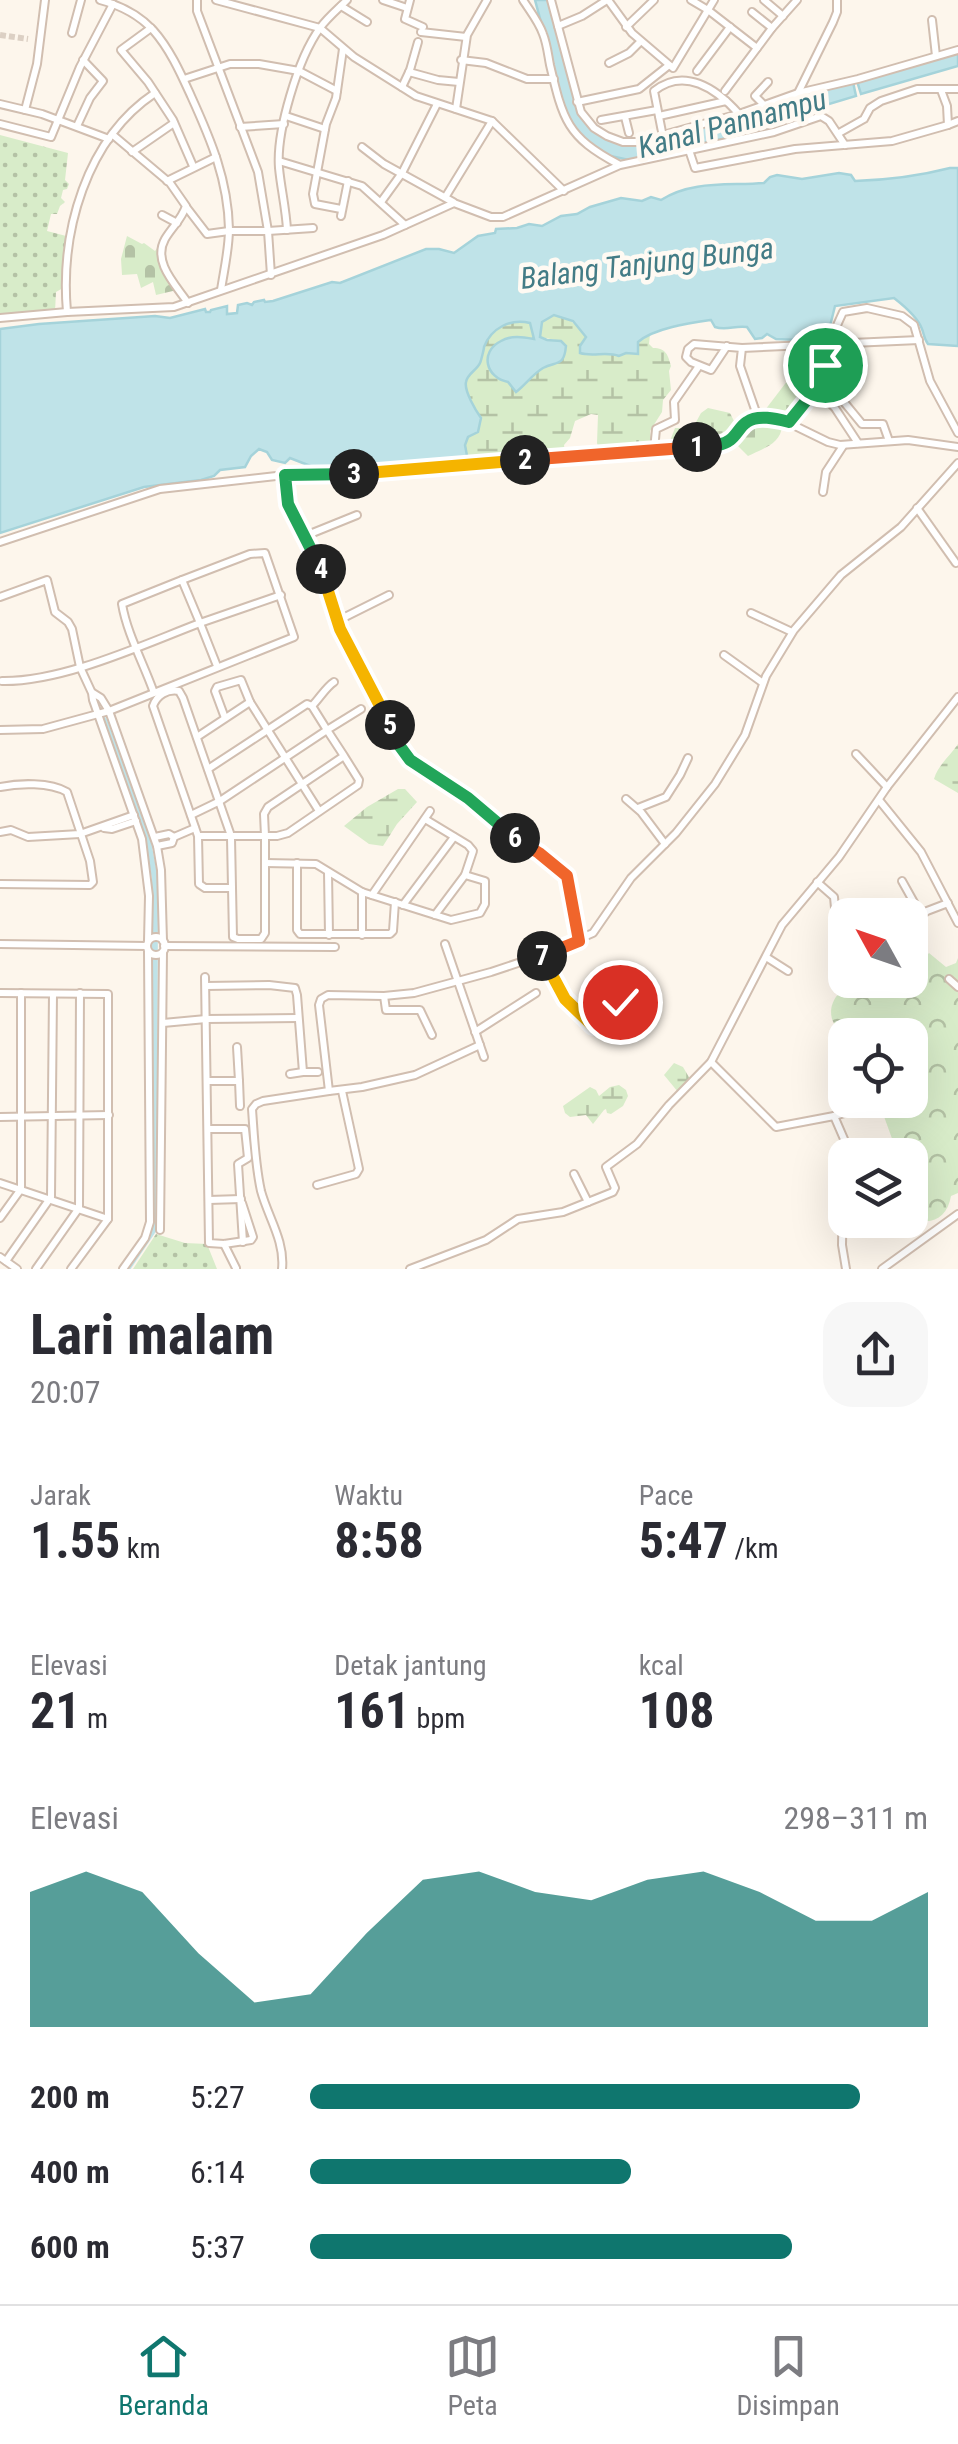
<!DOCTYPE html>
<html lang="id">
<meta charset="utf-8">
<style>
body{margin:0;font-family:"Roboto Condensed",sans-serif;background:#f7f7f7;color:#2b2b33;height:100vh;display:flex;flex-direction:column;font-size:38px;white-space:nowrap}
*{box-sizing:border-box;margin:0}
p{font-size:32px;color:#7c7c81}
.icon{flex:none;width:55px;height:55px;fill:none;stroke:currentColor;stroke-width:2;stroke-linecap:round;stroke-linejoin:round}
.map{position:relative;height:1269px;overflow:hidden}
.sheet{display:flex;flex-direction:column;background:#fff;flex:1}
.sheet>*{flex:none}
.needle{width:65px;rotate:310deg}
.fabs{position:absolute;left:828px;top:898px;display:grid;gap:20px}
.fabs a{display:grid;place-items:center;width:100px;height:100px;border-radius:20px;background:#fff;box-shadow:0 10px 40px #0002;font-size:50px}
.pin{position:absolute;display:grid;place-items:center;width:85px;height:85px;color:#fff;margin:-42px;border:5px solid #fff;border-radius:50%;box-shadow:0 2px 10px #0007}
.km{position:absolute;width:50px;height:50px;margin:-25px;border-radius:50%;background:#222;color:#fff;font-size:28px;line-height:50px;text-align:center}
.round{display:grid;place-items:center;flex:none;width:105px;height:105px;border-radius:30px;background:#f7f7f7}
.summary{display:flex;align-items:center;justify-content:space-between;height:170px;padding:0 30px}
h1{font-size:55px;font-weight:700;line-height:75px}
.figures{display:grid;grid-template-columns:repeat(3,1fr);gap:15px;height:170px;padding:10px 30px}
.figures div{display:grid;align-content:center}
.figures b{font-size:50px;font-weight:700}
.figures small{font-size:28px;font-weight:400}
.figures p{font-size:28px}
.chart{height:280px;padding:20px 30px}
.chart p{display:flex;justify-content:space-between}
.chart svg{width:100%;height:180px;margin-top:10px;fill:#0f766e;opacity:.7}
ul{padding:0 30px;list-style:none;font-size:32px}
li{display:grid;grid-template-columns:160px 120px 1fr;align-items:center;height:75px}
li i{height:25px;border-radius:12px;background:#0f766e}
.tab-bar{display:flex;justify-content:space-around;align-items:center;height:140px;border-top:2px solid #e1e1e2;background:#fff;font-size:28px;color:#7c7c81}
.tab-bar a{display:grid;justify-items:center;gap:5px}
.tab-bar .selected{color:#0f766e}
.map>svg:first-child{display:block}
.grass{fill:url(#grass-dots)}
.wetland{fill:url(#wetland-marsh)}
.cemetery{fill:url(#cemetery-stones)}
.park{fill:url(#park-crowns)}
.water{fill:#bfe3e8;stroke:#a5d3da;stroke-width:2.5}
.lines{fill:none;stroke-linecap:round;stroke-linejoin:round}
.canal{stroke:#bfe3e8;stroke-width:6}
.minor-tunnel{stroke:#dcd0c4;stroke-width:6;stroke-dasharray:6 3;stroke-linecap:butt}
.minor-casing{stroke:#d1beb0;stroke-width:10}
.minor{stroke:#fff;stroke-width:6}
.split-1-casing{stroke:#fff;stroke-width:20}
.split-2-casing{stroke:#fff;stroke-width:20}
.split-3-casing{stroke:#fff;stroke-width:20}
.split-4-casing{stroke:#fff;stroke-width:20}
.split-5-casing{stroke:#fff;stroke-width:20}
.split-6-casing{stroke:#fff;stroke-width:20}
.split-7-casing{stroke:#fff;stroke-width:20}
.split-8-casing{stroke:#fff;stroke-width:20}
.split-1{stroke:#22a559;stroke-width:12}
.split-2{stroke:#f0652b;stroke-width:12}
.split-3{stroke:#f5b400;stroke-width:12}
.split-4{stroke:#22a559;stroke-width:12}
.split-5{stroke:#f5b400;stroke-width:12}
.split-6{stroke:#22a559;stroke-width:12}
.split-7{stroke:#f0652b;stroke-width:12}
.split-8{stroke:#f5b400;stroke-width:12}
.labels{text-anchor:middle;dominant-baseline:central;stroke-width:9;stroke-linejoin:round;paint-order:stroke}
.water-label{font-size:30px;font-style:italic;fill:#437c86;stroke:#fffaf3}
</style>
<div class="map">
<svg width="958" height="1269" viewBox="0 0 958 1269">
<defs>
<pattern id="grass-dots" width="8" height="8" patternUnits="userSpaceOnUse" patternTransform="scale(2.5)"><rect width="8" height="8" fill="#d8ecc9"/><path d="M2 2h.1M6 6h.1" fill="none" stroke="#b4c2a5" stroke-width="1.8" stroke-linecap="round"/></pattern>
<pattern id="wetland-marsh" width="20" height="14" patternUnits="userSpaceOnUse" patternTransform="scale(2.5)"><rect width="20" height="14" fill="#d8ecc9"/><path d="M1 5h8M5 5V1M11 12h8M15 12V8" fill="none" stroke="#b4c2a5"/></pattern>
<pattern id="cemetery-stones" width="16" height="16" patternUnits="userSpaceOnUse" patternTransform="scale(2.5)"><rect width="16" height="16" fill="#d8ecc9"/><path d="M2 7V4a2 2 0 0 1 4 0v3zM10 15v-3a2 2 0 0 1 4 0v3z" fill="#b4c2a5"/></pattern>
<pattern id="park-crowns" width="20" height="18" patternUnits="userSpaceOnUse" patternTransform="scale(2.5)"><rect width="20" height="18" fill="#d8ecc9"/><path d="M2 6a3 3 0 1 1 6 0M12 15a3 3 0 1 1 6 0" fill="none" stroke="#b4c2a5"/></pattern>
</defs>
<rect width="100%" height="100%" fill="#fdf6ec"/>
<!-- grass -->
<g class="grass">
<polygon points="0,135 68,153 65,180 69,184 67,189 63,190 61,198 65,202 60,206 57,214 51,214 47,231 70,237 63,288 56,292 55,312 0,316"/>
<polygon points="156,1234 185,1243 207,1244 217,1269 133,1269"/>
</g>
<!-- wetland -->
<g class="wetland">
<path d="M554 314C569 318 578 325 586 337L580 353 584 354 638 353V342L650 334 649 344 653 348C666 348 668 355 671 366L669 371 671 390 663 400 662 412 650 431 652 449 599 450 597 443 598 415 591 414 575 421 570 438 564 445 565 453 562 456 468 461 465 445 477 414C474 406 465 392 465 384 466 375 475 371 479 364 483 357 482 355 484 348 490 328 510 318 530 323L535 339 509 338 508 382 513 387 524 386 539 370 548 366 561 341 540 337 542 322Z"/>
<polygon points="796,373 814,374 816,387 789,421 764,418 762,414 791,376"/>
<polygon points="708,408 730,413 737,427 728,441 671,446 673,444 670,441 675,428 685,428 695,424 701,413"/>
<path d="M958 744V793L934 779C938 765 950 756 958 744Z"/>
<polygon points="398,789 405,789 417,802 397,824 383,846 369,844 344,826 367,807"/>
<polygon points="674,1063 683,1067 690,1079 678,1092 664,1075"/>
<polygon points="619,1085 626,1090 628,1096 623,1106 611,1114 607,1113 606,1109 604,1110 593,1124 586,1115 570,1117 565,1113 563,1106 590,1087 596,1090 599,1096 610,1087"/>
</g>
<!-- cemetery -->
<g class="cemetery">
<polygon points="127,236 142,244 144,243 155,251 158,247 161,248 160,265 177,290 156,295 153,282 141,288 137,274 122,275 121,259"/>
<path d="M756 424 782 426C781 444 762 449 748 456L734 442 745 427Z"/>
</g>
<!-- park -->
<path class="park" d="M929 953 946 967 956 963 958 958V1193L951 1196C947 1219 930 1227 910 1217V1155H898L878 1100H910V1035C893 1035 860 1039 846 1033 814 1021 838 968 875 993L924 975 919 964Z"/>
<!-- water -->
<g class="water">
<path d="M535 0H550L578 112C594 137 616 149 646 144L793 99 797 114 754 133 691 145 641 159 629 160 606 155 585 141 566 115Z"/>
<polygon points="958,52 958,66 861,94 857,81"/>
<polygon points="853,82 856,96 806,111 802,95"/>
<path d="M950 168H958V346L928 344C924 339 924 334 922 329 918 318 903 305 894 298L835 306 828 334 822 341 776 339 767 334 762 338 755 339 747 327C735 325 727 331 715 327L711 320C690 323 654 328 638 342V354L626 353 619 356C607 351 593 357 580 353V346L586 337 573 321 554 315 542 322 540 337 547 340 561 341 566 346C564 367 557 361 543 368 534 373 525 385 516 392L508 382C486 378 479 352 501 341 511 335 523 337 534 339L530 323C511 318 491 328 484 347 484 349 481 361 480 363 477 370 467 374 466 382 464 391 476 411 481 418L478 432 468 437 465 445 468 461 328 470 313 467 290 458 285 463 272 460 267 452 259 449 251 456 245 467 220 470 214 476 201 480 144 487 0 533V329L39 324 155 316 170 318 205 309 206 312H210L211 310 227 306V314L237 313 238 305 247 303 252 305 254 302 264 300 265 302 273 301 332 282 340 283 426 249H439L454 253 478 236 495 233 496 229 517 228 529 224 542 226 561 216 577 214 590 207 621 198 642 201 651 197 661 200C692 180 729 186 764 183L770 177 777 175 802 179 839 173 851 175 855 181C886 180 919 176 950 168Z"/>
</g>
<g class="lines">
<!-- canal -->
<polyline class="canal" points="104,720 147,836 155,879 154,1229 127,1269"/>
<!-- minor-tunnel -->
<polyline class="minor-tunnel" points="0,35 28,39"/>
<defs>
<g id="minor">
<path d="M100 0C119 5 139 15 153 30 170 49 181 74 191 96 211 140 228 180 229 229 229 249 224 270 221 290"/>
<polyline points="197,0 197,11 258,172 268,231 271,275"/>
<polyline points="216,0 320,28 354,57 416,96 492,121 564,191"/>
<polyline points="383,0 407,8"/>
<polyline points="410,0 405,19 423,27"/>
<path d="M523 0C530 11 539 22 543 34 547 44 548 55 550 65 563 120 567 137 618 164"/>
<polyline points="551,0 581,112 594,128 607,136 623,142 638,142 739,114 798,93 858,79 958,50"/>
<polyline points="608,0 632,33 673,68 714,0"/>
<polyline points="691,0 708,10 757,48"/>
<polyline points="764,0 783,16"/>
<polyline points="341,6 367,22"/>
<polyline points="752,12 772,28"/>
<polyline points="932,20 936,56"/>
<polyline points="558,26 582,16 607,0"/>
<polyline points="626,27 654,0"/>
<polyline points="151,28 121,50 148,82 173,120 193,166"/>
<polyline points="421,32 466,37"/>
<polyline points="72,33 81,0"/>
<polyline points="461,60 486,63 527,79 554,79"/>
<polyline points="609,63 629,53 640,42"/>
<polyline points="697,71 730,27"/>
<polyline points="409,72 438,80 459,82"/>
<polyline points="184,79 230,64 259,64 299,71 337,91"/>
<polyline points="402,87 410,70 418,42"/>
<polyline points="941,90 947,106 948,125 958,121"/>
<polyline points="725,91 772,28 797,0"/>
<polyline points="577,102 639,89 668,66"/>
<polyline points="0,104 42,114 109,139"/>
<polyline points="763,104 755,96 768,82"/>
<polyline points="456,109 467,35 487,0"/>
<polyline points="25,110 37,64 45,0"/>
<polyline points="286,116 325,129"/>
<polyline points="659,116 726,101"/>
<polyline points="625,117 629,133"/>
<polyline points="601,120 657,110"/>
<polyline points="805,121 798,93 833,22 837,12 837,0"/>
<polyline points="0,124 51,137 80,67 113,4"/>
<polyline points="77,126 90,98 103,81 83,60"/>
<polyline points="240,127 284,124"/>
<path d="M662 132 654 91C684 67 716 88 739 114"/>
<polyline points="839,133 864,119 870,108 881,101 917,89 958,89"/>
<path d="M113 135 170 183 186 206C182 219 172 227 165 239 152 262 176 285 188 303"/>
<polyline points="362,147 384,164 453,202"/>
<polyline points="689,150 695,168 795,149 892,141 948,125"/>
<polyline points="132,152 174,123"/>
<polyline points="279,161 362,186 405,225"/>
<polyline points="167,181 216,157"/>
<polyline points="446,196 492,121"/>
<polyline points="381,202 402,173 437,104"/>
<polyline points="187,208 207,234 229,231 268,231 313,228"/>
<polyline points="341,209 315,204 313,194 326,124 336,98 343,49"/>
<polyline points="162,215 177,223"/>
<polyline points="341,216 348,181"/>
<path d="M287 230C286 209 281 189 279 168 276 132 298 58 320 28 327 18 338 9 347 0"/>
<path d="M67 312C60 232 86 139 155 93"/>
<polyline points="0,318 67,312 174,307 383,235 454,203 491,217 503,217 620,165 774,132 821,116 829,121 845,145"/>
<polyline points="727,346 711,370 691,362 686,357 688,349 694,344 742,348 740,366 758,418"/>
<polyline points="742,348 919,340"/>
<polyline points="821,379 834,390 862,424 883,424 889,441"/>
<polyline points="816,389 835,408 858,443"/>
<polyline points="789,422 818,386 825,365 828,345 843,312 867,308 902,316 914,325 930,381 958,433"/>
<polyline points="654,450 656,429 675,420 674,402 699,366"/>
<polyline points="285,475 289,504 322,572 340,629 399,745 410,760 419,767 468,798 511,836 565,873 568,879 579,941"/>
<polyline points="823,492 826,472 843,446"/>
<polyline points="917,508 956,563"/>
<polyline points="305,536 357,515"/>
<polyline points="0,542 160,489 285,475 366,473 707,446 729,441 745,423 758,418 789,423 828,442 840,445 908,440 958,447"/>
<polyline points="0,597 47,580 55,612 68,622 72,629 80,667 92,693 93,700 142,839 149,896 148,941"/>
<polyline points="751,613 792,632"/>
<polyline points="337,621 389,595"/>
<polyline points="724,655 763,683"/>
<polyline points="217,666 200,623 281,595"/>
<path d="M2 681C63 682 142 645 200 623L182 580 122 604C127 634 144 664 154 693"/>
<polyline points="93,693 101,698 109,711 157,846 161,870 163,941"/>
<path d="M312 706C320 698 326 687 334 682"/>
<polyline points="225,718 215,691 217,687 241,680 250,702"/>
<polyline points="0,730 43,729 109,711 294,637 265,553 250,554 182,580"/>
<polyline points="197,737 250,702 319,811"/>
<polyline points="856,754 887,787"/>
<polyline points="344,756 359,780 358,785 288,833 277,836 265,836 264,814 268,807 344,756 327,730 361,709"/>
<path d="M0 787C19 783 50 782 67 792L90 861 93 882 90 885 0 884"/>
<polyline points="626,799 641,812 665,844"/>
<polyline points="879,800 921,852 958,923"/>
<polyline points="638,808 666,797 680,775 688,758"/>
<polyline points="191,815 220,801 327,730 312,706 307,704 208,769"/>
<polyline points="425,819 468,845 473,851 465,875 435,915"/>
<polyline points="104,828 112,829 136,821"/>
<polyline points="0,832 11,830 28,837 80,834 134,815"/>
<path d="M198 836H265V933L261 939H238L233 937 231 838 230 833 183 698 179 691C167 689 157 695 153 706L198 836 199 884 205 888H231"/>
<polyline points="155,837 169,834 174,837"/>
<polyline points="157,846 172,843 174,837 195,828"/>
<polyline points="265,863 316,864 362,892 451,920 480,913 485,904 485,881 465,875"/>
<polyline points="297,863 297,930 300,934 390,934 393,931 395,902"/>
<polyline points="328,872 329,935"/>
<polyline points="902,881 921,915"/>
<polyline points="817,882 834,897 837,930"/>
<polyline points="372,895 430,811"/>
<polyline points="403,905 454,837"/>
<polyline points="915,920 927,911 948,903"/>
<polyline points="362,935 362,892"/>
<circle cx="156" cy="946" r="9"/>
<polyline points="0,944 147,946"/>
<polyline points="445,944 484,1057"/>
<polyline points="164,946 335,947"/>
<polyline points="542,955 565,999 593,1026 601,1023 620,1002"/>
<polyline points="766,957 788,971"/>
<polyline points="205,977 209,1243 224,1244 251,1240 253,1237 242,1203"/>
<polyline points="949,979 958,987"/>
<polyline points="206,986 269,985 295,988 297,995 303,1072 318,1072"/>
<polyline points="0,993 108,994 108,1219 71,1269"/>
<polyline points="384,996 386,1010 420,1010 432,1035"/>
<polyline points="163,1023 206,1019 298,1018"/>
<polyline points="475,1032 536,993"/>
<polyline points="237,1047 239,1081"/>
<polyline points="711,1062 776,1127 834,1116 873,1105"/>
<polyline points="290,1074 303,1072"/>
<polyline points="207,1081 239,1081 240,1106"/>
<polyline points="329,1091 362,1087 415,1075 480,1045"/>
<polyline points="834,1116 844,1139 842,1245 846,1269"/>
<polyline points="0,1117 109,1115"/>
<polyline points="208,1129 245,1129 248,1158 238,1164 243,1242"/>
<polyline points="574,1174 588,1202"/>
<polyline points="0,1183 108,1219"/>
<polyline points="317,1185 356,1174 359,1169 342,1091"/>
<polyline points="209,1200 241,1199"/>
<polyline points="0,1218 21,1189 21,993"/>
<polyline points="160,1230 163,952"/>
<polyline points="224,1244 236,1268"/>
<polyline points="0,1257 17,1269"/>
<polyline points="6,1261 51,1197 53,994"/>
<polyline points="36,1269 79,1208 80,993"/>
<polyline points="123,1269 145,1238 150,1222 148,952"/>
<path d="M282 1269C285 1241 268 1217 261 1191 255 1164 254 1136 252 1109L256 1104 263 1101 329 1091 319 1005 321 999 328 995 384 996 414 993 491 972 542 955 593 933 631 878 676 833 715 784 745 735 766 676 794 630 841 575 901 527 958 463"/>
<polyline points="410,1269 486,1240 518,1219 563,1212 613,1192 615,1188 606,1167 637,1144 669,1105 711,1062 782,925 839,857 887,787 958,697"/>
<polyline points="882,1269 958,1214"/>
</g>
</defs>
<!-- minor casing -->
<use href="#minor" class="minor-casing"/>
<!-- minor -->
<use href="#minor" class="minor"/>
</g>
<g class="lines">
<defs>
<path id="split-1" d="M697 447C707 446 721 447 730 440 737 435 740 426 747 422 758 414 777 419 789 422L818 386 825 365"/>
<polyline id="split-2" points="525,460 697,447"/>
<polyline id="split-3" points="354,474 525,460"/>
<polyline id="split-4" points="321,569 288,504 285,475 354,474"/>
<polyline id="split-5" points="321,569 340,629 390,725"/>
<polyline id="split-6" points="390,725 399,745 410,760 468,798 515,838"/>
<polyline id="split-7" points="515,838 539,853 567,876 579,941 542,956"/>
<polyline id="split-8" points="542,956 565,999 593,1026 601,1023 620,1002"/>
</defs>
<!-- split-1 casing -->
<use href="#split-1" class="split-1-casing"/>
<!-- split-2 casing -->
<use href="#split-2" class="split-2-casing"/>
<!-- split-3 casing -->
<use href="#split-3" class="split-3-casing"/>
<!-- split-4 casing -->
<use href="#split-4" class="split-4-casing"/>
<!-- split-5 casing -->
<use href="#split-5" class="split-5-casing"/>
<!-- split-6 casing -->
<use href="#split-6" class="split-6-casing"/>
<!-- split-7 casing -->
<use href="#split-7" class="split-7-casing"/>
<!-- split-8 casing -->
<use href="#split-8" class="split-8-casing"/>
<!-- split-1 -->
<use href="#split-1" class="split-1"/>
<!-- split-2 -->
<use href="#split-2" class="split-2"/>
<!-- split-3 -->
<use href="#split-3" class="split-3"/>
<!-- split-4 -->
<use href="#split-4" class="split-4"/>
<!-- split-5 -->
<use href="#split-5" class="split-5"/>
<!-- split-6 -->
<use href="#split-6" class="split-6"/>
<!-- split-7 -->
<use href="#split-7" class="split-7"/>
<!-- split-8 -->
<use href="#split-8" class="split-8"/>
</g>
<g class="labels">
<!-- water labels -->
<g class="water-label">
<text transform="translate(732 123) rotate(-15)">Kanal Pannampu</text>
<text transform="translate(647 263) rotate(-7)">Balang Tanjung Bunga</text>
</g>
</g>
</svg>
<div class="fabs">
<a><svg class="needle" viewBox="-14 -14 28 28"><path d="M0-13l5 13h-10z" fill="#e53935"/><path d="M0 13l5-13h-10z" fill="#7c7c81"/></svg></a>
<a><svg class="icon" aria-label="locate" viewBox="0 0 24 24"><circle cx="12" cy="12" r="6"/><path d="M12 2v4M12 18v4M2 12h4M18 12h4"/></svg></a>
<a><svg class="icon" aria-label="layers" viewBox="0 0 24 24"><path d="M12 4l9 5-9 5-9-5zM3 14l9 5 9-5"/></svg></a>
</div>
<div class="pin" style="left:825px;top:365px;background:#1e9e55"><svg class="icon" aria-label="arrive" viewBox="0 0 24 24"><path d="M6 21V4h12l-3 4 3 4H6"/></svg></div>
<div class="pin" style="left:620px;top:1002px;background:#d93025"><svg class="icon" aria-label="check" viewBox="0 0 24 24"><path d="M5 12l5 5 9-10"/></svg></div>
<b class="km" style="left:697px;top:447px">1</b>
<b class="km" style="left:525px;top:460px">2</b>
<b class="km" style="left:354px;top:474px">3</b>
<b class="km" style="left:321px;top:569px">4</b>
<b class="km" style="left:390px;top:725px">5</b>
<b class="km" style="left:515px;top:838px">6</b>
<b class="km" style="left:542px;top:956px">7</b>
</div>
<section class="sheet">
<div class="summary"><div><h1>Lari malam</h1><p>20:07</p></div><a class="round"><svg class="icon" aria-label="share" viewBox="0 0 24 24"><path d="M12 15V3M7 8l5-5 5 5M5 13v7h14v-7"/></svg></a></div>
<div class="figures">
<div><p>Jarak</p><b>1.55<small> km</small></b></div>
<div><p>Waktu</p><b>8:58</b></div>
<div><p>Pace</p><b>5:47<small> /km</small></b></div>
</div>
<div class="figures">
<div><p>Elevasi</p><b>21<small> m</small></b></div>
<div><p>Detak jantung</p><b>161<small> bpm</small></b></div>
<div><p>kcal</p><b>108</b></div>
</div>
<div class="chart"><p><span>Elevasi</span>298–311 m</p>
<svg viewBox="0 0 160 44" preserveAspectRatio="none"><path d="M0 44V11L10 6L20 11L30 26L40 38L50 36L60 21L70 8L80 6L90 11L100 13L110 8L120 6L130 11L140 18L150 18L160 11V44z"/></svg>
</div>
<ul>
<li><b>200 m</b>5:27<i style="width:89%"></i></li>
<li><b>400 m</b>6:14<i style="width:52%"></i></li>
<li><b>600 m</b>5:37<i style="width:78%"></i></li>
</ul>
</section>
<nav class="tab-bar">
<a class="selected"><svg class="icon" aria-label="home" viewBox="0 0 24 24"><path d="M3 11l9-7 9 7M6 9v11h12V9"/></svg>Beranda</a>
<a><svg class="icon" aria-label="map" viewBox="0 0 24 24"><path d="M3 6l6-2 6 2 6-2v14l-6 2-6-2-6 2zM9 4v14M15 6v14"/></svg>Peta</a>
<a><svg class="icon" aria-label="saved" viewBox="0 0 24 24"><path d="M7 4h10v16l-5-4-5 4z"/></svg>Disimpan</a>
</nav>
